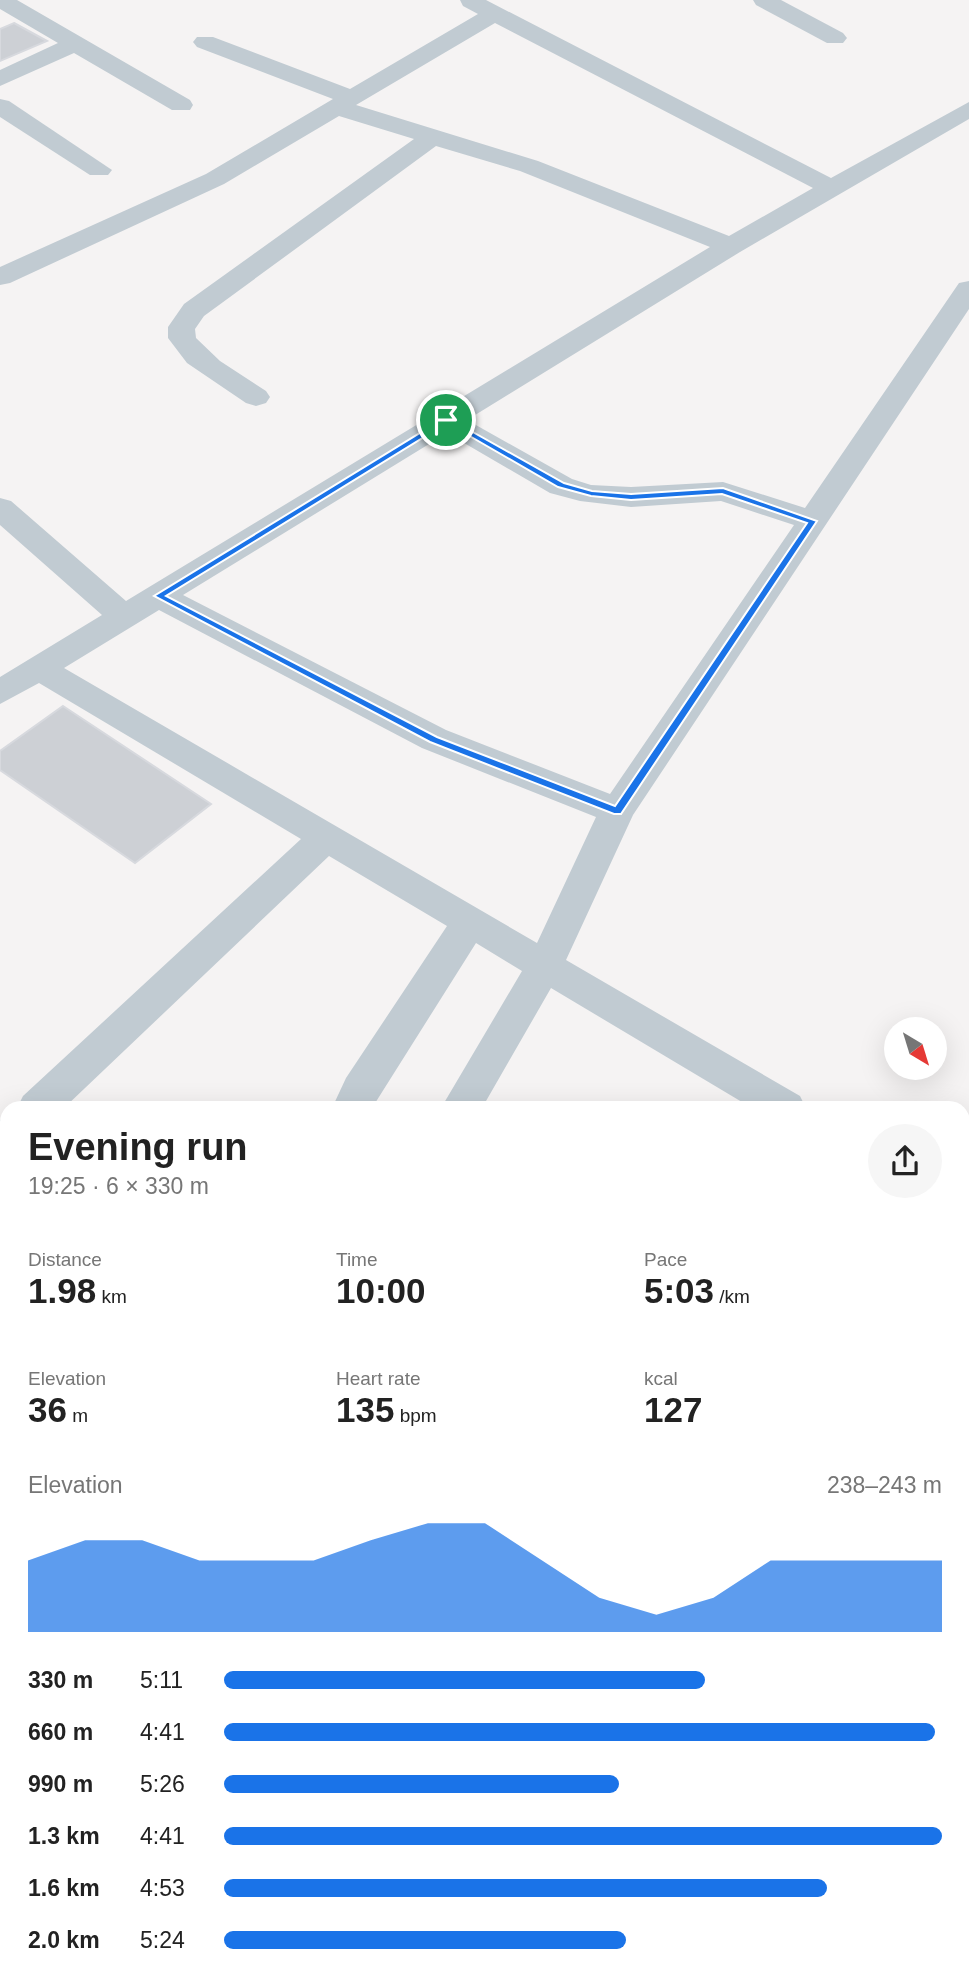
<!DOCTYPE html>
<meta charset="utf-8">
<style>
body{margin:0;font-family:Arial,sans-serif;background:#f6f6f6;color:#222;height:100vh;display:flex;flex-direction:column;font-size:26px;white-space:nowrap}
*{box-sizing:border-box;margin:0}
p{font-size:23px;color:#767676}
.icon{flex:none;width:38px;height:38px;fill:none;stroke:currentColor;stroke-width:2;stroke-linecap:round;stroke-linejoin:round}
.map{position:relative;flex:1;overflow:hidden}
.drawer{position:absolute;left:0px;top:1101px;width:970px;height:884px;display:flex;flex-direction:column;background:#fff;border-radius:21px 21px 0 0;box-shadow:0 7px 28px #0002}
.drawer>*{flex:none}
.needle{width:46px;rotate:142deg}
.controls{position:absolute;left:884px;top:1017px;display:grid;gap:14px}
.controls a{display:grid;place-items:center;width:63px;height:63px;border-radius:50%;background:#fff;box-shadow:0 7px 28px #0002;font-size:35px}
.pin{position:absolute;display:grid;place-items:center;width:60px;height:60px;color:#fff;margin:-30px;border:4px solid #fff;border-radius:50%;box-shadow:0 2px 7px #0007}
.round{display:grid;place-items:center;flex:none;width:74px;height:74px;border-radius:37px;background:#f6f6f6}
.head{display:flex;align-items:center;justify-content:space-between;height:119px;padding:0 28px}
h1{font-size:38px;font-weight:700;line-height:52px}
.metrics{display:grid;grid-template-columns:repeat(3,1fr);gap:10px;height:119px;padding:7px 28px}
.metrics div{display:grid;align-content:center}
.metrics b{font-size:35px;font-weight:700}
.metrics small{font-size:19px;font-weight:400}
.metrics p{font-size:19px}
.chart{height:196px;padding:14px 28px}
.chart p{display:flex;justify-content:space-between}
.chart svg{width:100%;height:126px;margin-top:7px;fill:#1a73e8;opacity:.7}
ul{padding:0 28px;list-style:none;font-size:23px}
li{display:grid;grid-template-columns:112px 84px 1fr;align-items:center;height:52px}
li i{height:18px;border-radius:9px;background:#1a73e8}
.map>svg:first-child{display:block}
.building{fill:#cdd0d5;stroke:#d7d9de;stroke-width:2}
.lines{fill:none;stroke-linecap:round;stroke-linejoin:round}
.minor{fill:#c1cbd2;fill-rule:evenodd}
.route{fill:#1a73e8;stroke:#fff;stroke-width:2;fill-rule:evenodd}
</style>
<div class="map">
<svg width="969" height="1983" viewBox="0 0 969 1983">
<rect width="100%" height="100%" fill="#f5f3f3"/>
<!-- building -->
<g class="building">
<polygon points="14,23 47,41 0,61 0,29"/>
<polygon points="63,706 211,804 135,863 0,770 0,751"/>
</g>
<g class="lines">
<!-- minor -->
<g class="minor">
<polygon points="0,0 17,0 190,100 193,105 190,110 172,110 74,53 0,86 0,70 58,43 0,9"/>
<path d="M460 0H486L831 178 969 102V119L740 252 467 420 572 479 591 485 631 487 723 482 805 508 959 283 969 281V309L633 815 566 960 800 1096 806 1108H752L551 988 482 1108H441L522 971 476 943 372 1108H332L346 1078 447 926 329 856 64 1108H17L23 1096 301 839 39 683 0 704V677L102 615 0 525V498L11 501 126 601 710 247 520 171 436 146 204 316 195 329 196 338 220 361 266 391 270 397 266 403 256 406 246 403 187 363 168 338V327L184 304 414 139 339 116 224 184 10 283 0 285V267L206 174 333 99 197 47 193 42 197 37H213L350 89 478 14 463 6ZM495 23 813 188 729 236 538 161 356 105ZM447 433 550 493 580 501 631 507 721 501 794 525 610 794 446 730 183 595ZM159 610 422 748 596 817 537 943 64 668Z"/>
<polygon points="753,0 781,0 843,33 847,38 843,43 827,43 756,5"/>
<polygon points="0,99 9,101 112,170 108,175 90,175 0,117"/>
<polygon points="7,1118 7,1157 0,1159 0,1120"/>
<polygon points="962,1170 969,1173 969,1209 962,1207"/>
<polygon points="7,1581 7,1629 0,1630 0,1582"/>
<polygon points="962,1645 969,1647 969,1698 962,1695"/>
<polygon points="962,1941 969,1942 969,1983 941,1983 939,1978 962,1978"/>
<rect x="328" y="1978" width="54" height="5"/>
<polygon points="548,1978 602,1978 603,1983 549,1983"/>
</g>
</g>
<!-- route -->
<path class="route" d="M446 417 564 483 592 491 631 494 723 488 817 521 621 814H614L430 742 154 596ZM447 423 558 487 591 496 631 500 722 494 807 523 615 806 437 737 166 596Z"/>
</svg>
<div class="controls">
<a><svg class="needle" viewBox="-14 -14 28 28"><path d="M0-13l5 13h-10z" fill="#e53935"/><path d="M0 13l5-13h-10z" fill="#767676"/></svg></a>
</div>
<div class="pin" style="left:446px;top:420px;background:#1e9e55"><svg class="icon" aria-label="arrive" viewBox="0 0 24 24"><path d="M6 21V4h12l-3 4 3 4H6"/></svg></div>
<section class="drawer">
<div class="head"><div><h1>Evening run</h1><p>19:25 · 6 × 330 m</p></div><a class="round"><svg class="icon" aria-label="share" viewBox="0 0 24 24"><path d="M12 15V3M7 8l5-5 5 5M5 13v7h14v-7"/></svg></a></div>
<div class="metrics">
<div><p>Distance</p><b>1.98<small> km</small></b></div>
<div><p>Time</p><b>10:00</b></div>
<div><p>Pace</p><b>5:03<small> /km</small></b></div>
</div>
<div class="metrics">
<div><p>Elevation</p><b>36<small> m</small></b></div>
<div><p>Heart rate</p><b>135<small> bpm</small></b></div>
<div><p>kcal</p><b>127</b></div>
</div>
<div class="chart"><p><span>Elevation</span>238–243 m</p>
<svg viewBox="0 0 160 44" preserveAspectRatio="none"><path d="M0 44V19L10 12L20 12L30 19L40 19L50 19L60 12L70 6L80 6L90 19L100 32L110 38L120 32L130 19L140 19L150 19L160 19V44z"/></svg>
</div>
<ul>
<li><b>330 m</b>5:11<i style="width:67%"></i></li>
<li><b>660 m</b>4:41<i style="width:99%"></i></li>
<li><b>990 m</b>5:26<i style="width:55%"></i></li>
<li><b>1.3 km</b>4:41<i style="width:100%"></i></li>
<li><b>1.6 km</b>4:53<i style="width:84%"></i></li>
<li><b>2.0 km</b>5:24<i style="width:56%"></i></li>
</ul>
</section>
</div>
